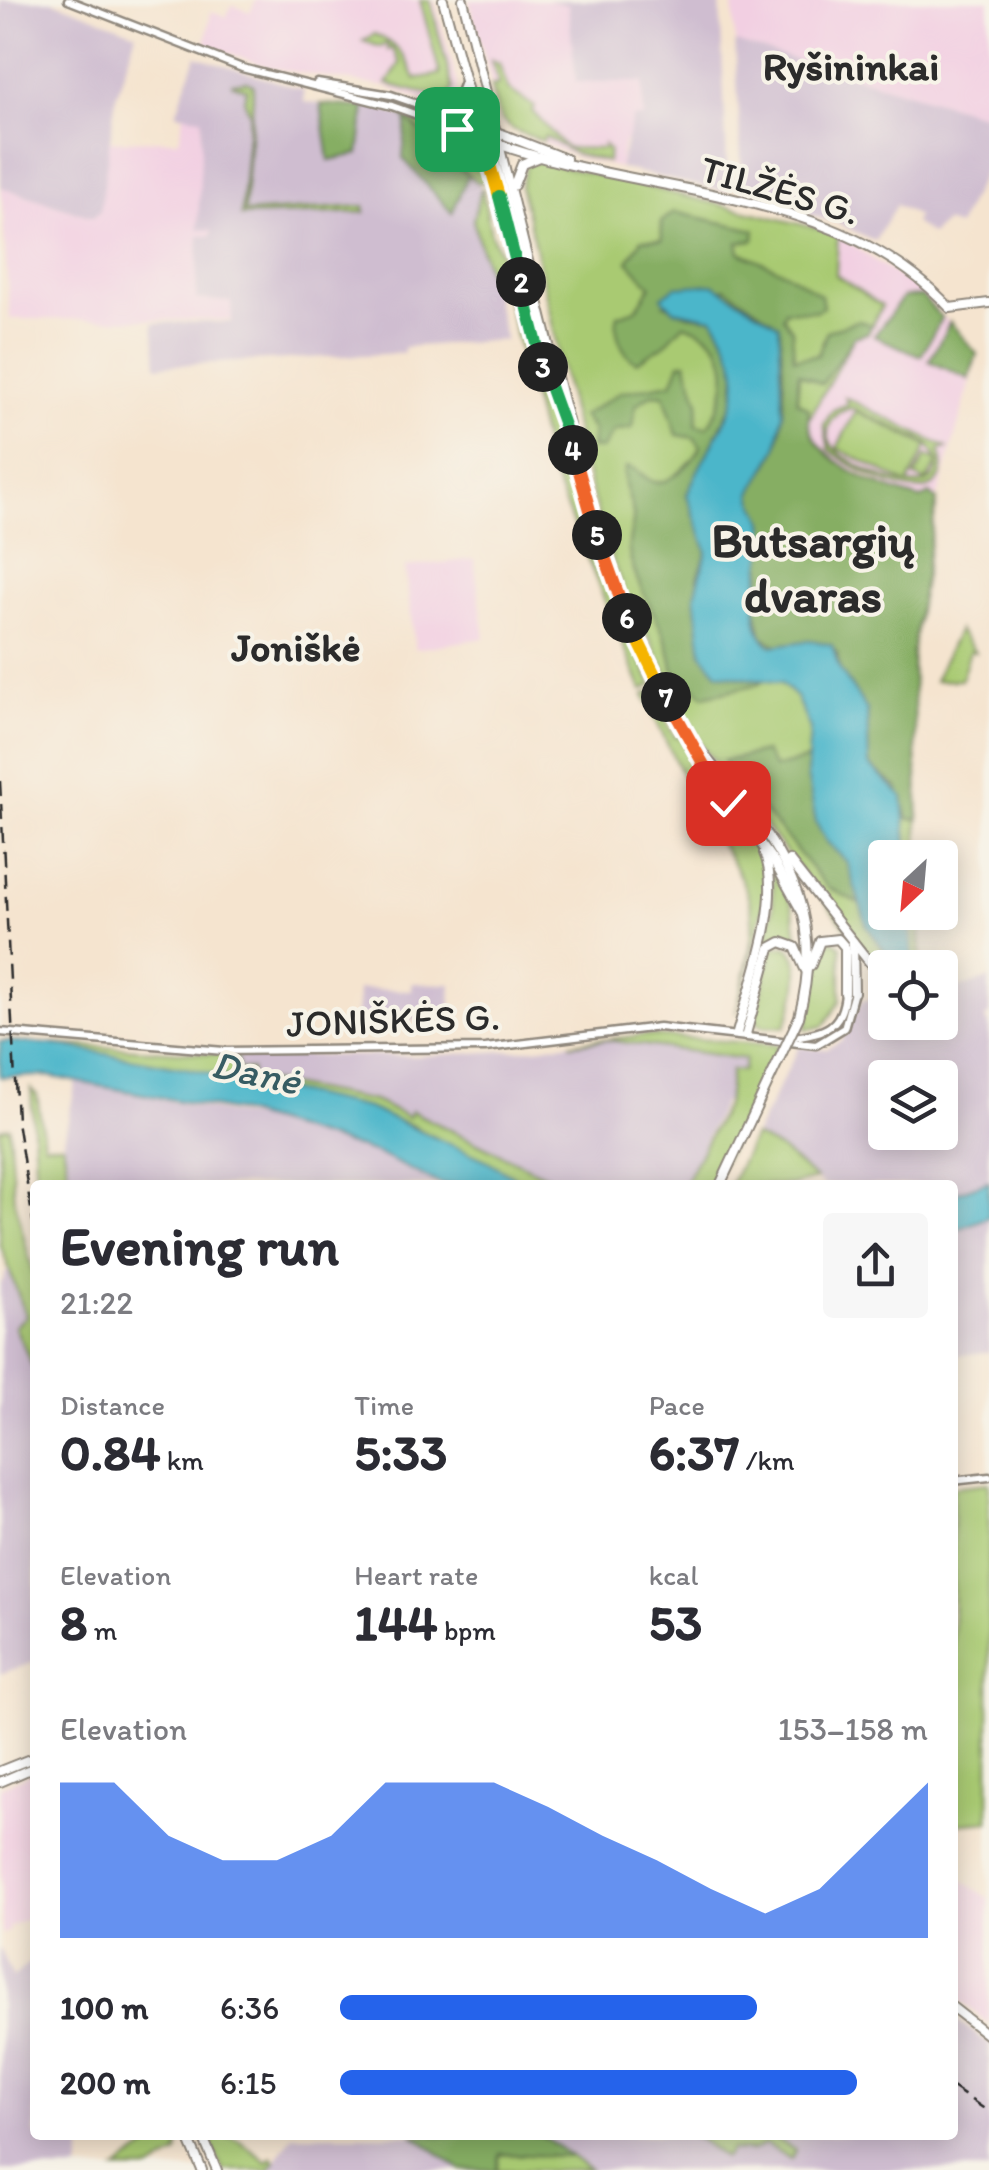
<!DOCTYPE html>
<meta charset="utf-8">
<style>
body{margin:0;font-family:Itim,sans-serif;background:#f7f7f7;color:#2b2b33;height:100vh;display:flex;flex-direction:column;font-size:38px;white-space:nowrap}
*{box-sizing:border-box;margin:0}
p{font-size:32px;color:#7c7c81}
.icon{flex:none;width:55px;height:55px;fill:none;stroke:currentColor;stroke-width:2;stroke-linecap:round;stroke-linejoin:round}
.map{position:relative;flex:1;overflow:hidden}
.drawer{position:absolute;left:30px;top:1180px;width:928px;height:960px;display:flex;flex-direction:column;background:#fff;border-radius:10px;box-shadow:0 5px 25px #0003}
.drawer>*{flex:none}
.needle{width:65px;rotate:206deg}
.tools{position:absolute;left:868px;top:840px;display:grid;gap:20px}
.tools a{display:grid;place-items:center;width:90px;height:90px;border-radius:10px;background:#fff;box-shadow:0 5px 25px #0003;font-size:50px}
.pin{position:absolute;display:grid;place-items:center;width:85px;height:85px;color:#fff;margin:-42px;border-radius:20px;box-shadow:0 5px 15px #0006}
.km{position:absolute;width:50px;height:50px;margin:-25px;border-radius:50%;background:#222;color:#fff;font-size:28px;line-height:50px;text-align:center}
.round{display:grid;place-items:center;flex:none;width:105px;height:105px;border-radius:10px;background:#f7f7f7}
.overview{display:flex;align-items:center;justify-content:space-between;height:170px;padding:0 30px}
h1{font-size:55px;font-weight:700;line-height:75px}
.figures{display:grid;grid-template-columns:repeat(3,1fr);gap:15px;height:170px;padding:10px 30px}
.figures div{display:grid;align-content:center}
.figures b{font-size:50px;font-weight:700}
.figures small{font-size:28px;font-weight:400}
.figures p{font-size:28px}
.chart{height:280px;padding:20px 30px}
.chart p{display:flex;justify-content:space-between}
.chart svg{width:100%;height:180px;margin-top:10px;fill:#2563eb;opacity:.7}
ul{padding:0 30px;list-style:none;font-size:32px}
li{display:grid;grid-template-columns:160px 120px 1fr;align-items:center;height:75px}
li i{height:25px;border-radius:12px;background:#2563eb}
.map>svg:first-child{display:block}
.built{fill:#f2cfe2}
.industrial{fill:#cfbdd0;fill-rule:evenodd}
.green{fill:#a9ca72;stroke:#6a7a4e;stroke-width:2.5;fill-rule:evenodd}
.forest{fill:#86ae64;stroke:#586c48;stroke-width:2.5}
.water{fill:#4cb6ca;stroke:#3c707a;stroke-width:2.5}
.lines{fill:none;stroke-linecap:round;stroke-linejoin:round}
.secondary-casing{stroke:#90887d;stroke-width:11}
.primary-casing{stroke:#90887d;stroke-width:12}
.secondary{stroke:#fff;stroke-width:6}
.primary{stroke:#fff;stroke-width:8}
.rail{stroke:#2b2b2b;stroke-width:2.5;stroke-dasharray:15 8;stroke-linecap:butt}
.primary-bridge-casing{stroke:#90887d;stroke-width:12;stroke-linecap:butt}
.primary-bridge{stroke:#fff;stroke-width:8}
.split-1-casing{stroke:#fff;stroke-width:20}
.split-2-casing{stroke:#fff;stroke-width:20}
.split-3-casing{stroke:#fff;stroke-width:20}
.split-4-casing{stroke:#fff;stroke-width:20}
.split-5-casing{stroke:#fff;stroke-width:20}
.split-6-casing{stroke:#fff;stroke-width:20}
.split-7-casing{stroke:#fff;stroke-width:20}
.split-8-casing{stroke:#fff;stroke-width:20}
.split-9-casing{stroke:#fff;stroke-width:20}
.split-1{stroke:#f5b400;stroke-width:12}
.split-2{stroke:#22a559;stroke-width:12}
.split-3{stroke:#22a559;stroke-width:12}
.split-4{stroke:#22a559;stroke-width:12}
.split-5{stroke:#f0652b;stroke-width:12}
.split-6{stroke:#f0652b;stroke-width:12}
.split-7{stroke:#f5b400;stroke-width:12}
.split-8{stroke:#f0652b;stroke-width:12}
.split-9{stroke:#f5b400;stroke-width:12}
.labels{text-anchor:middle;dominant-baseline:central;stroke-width:8;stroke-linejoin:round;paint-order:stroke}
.street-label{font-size:38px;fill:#2b2b2b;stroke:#f7f3e8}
.neighbourhood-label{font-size:40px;font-weight:bold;fill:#2b2b2b;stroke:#f7f3e8}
.water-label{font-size:40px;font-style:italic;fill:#375c63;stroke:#f7f3e8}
.district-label{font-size:48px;font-weight:bold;fill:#2b2b2b;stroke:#f7f3e8}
</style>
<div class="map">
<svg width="989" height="2170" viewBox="0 0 989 2170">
<rect width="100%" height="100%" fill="#f7f3e8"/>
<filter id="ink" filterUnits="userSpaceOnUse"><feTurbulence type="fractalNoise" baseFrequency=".01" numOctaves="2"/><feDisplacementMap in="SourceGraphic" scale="20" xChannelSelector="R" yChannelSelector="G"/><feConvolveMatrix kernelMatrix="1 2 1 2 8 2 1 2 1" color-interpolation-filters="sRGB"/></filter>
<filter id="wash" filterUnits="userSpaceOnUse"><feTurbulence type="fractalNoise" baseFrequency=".0048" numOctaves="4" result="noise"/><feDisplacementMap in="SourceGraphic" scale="40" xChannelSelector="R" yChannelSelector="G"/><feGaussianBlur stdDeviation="2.25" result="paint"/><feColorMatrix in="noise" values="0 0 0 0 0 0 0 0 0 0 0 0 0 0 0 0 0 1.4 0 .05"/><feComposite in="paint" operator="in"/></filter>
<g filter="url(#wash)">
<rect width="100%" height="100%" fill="#f5e4cf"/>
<!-- built -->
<g class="built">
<polygon points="256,0 434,0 458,84 455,99 435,105 387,87 272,68 205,45 211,12 226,17 232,5 250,12"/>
<polygon points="469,0 547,0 568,5 643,82 644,118 623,144 619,168 575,157 503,125"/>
<polygon points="733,0 989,0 989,116 735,42"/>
<polygon points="184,114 202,117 199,229 212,229 211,236 199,236 196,299 232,302 232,320 10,319 1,187 93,217 100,211 107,141 179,140"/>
<polygon points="838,235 922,293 978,355 937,500 930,494 922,499 906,495 826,456 811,435 799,372 827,380 854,336 868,333 882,306 836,275"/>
<polygon points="474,559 485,638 415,649 405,567"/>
<polygon points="35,1772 35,1915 8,1927 10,1931 2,1934 0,1787"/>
<polygon points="953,1874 989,1898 989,2024 953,1995"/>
</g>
<!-- industrial -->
<g class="industrial">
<polygon points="0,0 51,0 136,33 116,97 100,211 93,217 1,187"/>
<polygon points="547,0 720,0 728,192 619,168 633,118 644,118 643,82 576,82 568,5"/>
<polygon points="735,42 989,116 989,161 957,227 945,222 931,235 914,223 917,216 896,205 875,241 835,222 743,197"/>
<polygon points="196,56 304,90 304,102 321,104 329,159 359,154 366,102 407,119 403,158 453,211 462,180 468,175 479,183 482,198 476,217 505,340 404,347 404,353 157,366 153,323 232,322 231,302 196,299 199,236 211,236 212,230 198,229 202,118 176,113"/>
<path d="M989 979V1016L985 1018 989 1025V1181L953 1194 952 1185H823L780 1150 754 1136 799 1047 827 1049 842 1040 862 1000 885 998V1022H940V993ZM885 1078H940V1132H885Z"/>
<polygon points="411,983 452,984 450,1020 357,1019 358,989 411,990"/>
<polygon points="601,1039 745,1059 743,1071 731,1070 727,1102 723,1102 684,1185 565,1185 412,1111 408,1117 374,1101 251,1078 239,1070 236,1055 420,1056 520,1050"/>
<polygon points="76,1082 291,1126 377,1153 442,1185 70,1185 63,1144"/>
<polygon points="989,1217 989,1352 953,1356 953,1231"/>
<polygon points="9,1266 26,1316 15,1328 35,1371 35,1662 0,1674 0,1286"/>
<polygon points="0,1948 13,1977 35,1958 35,2135 84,2135 79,2170 0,2170"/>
<polygon points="953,2017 989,2044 989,2170 590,2170 541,2135 952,2135"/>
<polygon points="293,2135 413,2135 462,2170 269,2170"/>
</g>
<!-- green -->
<g class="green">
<path d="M420 0H430L453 89 446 99 387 84 400 63 392 48 388 50 387 43 381 47 363 41 374 34C397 43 407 57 415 79L440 74Z"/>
<path d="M491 60 499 63 508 89 535 107 532 111 566 148 604 149V145L609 151 607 162 573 153 545 136 543 141C503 126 500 128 491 86L499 84Z"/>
<polygon points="247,81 253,85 253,98 244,213 364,206 365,212 241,216 250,113 244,100 247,89 231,83"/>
<polygon points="401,115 476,145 490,191 485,180 479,183 468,175"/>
<path d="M540 161 829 231 838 235 836 275 882 306 868 333 854 337 807 423C821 464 881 488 921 499L930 494 937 500 912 653 919 857 885 858V912L920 913 921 967 885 968V977L706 751 667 686 671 682 644 628 640 630C576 489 560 334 520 186L527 163Z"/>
<polygon points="482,187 491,234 509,270 504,283 489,277 473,220"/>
<polygon points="514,299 564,444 599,564 652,685 642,690 551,471 509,308 508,301"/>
<path d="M845 397 947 448 939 450C943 460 945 471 938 481 919 507 848 466 829 449L824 424 833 410 847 404ZM852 408 927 443 938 461 926 456 915 477 926 482 938 462C936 512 852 465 835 449 819 432 833 411 852 408Z"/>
<polygon points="856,411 927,446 908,484 837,448"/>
<polygon points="958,630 975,652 970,651 961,680 934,681"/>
<polygon points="650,692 675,737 680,736 716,801 694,800 644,695"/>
<path d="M723 813 732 815 764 861 767 893 736 1014C760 908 764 909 703 816Z"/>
<polygon points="773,867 792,905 799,946 785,938 767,946 747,1020 773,909"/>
<polygon points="833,940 841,946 841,1000 824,1026 806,1030 820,948"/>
<path d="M787 946C808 962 794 1006 785 1027L763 1026 755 1020 771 953 775 947Z"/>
<polygon points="644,1035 779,1045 712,1185 684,1185 727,1102 731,1070 743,1071 745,1059 601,1039 570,1044"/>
<polygon points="51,1044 236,1055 239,1070 251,1070 251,1078 374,1101 408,1117 411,1111 565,1185 527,1185 409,1124 240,1079"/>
<polygon points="31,1089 37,1095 44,1144 63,1144 70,1185 36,1185"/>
<polygon points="9,1127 14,1198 35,1280 35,1371 15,1327 26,1316 0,1244 0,1129"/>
<polygon points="754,1136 780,1149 816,1179 793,1185 730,1185"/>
<polygon points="989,1483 989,1821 953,1824 953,1487"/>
<polygon points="165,2135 180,2135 178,2154 151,2170 116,2170"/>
<path d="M207 2135C243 2135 244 2145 267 2162L272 2157 275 2161 269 2170H223Z"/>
<polygon points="693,2135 768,2135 795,2150 791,2159 765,2144 753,2151 731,2150 725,2158"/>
<polygon points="500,2154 571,2156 590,2170 497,2170"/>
</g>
<!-- forest -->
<g class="forest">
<polygon points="321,104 365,107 359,154 329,160"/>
<polygon points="407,119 468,175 452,213 403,158"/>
<path d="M674 212 755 230 754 240 738 242 740 252 785 272 821 295 823 307 815 311 785 310 783 317 792 329 794 358 818 355 827 331 859 320 871 325 868 333 854 337 822 384 799 373 797 401 809 408C801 459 881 488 921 499L930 494 937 500 912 653 919 819H908L898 788 869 765 867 710 839 668 837 652 801 642 781 648 762 636 754 601 761 575 764 526 751 498C754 478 770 468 776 449 789 412 782 370 780 331L775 322 726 288 665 304 688 315 713 318 737 358 734 400 687 494 707 551 698 578 718 673 761 681 760 684 704 696 673 669C669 627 637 595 629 552 627 538 635 526 633 513 630 497 621 483 626 467 640 467 643 480 655 482 671 485 695 459 701 447L694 438 677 435 664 395 652 394 636 405 632 428 614 431 602 449 591 448 593 430 582 416 621 392 672 383 680 363 686 362 699 402 696 425 707 427C733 388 737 339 684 324L664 345 637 362C622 355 613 331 618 315L636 309 651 286 628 261 642 239 662 240 661 222Z"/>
<polygon points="922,296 942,318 921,356 874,336 903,297"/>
<polygon points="950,322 977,354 969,379 929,361"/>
<polygon points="765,752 774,768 808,759 816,822 826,841 847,862 864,906 827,887 723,761"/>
<polygon points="413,2135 541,2135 571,2156 500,2154 497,2170 462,2170"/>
</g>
<!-- water -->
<g class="water">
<path d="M713 284 779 325 783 414 777 448 752 493C753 505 762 511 764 522 770 555 738 626 772 646L811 640 832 645 839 668 867 710 869 765 903 797 908 857 885 858V912L910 913 912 956 905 966 894 964 867 926 847 862 826 841 816 822 807 775 810 729 796 697 781 683 718 673 702 654 695 595 707 551 687 495C714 423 767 398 713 318L674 310 662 297 675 287Z"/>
<polygon points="0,1041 51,1044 190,1069 368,1108 486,1160 527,1185 442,1185 376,1153 238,1112 47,1076 0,1077"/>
<polygon points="989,1181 989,1217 953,1231 953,1194"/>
</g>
</g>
<g filter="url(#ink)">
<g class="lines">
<defs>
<g id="secondary">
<polyline points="68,0 242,68 392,106 482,138"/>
<polyline points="317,83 391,95 478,125"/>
<polyline points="441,108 458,98 464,82"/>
<polyline points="0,1032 224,1051 485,1048 659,1027 816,1045 844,1028 854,992"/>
<path d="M789 1038C820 1032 842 1032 845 993"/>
<polyline points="952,1481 989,1477"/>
</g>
<g id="primary">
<polyline points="443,0 543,368 623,609 699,759 774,862 802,912"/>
<polyline points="463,0 569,425"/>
<polyline points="479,125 566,159"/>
<path d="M482 138C633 198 834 181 950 308L989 303"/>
<polyline points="514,185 522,164 539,157"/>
<path d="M696 745C768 834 831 893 799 1017"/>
<polyline points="789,860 885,982"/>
<polyline points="853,942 854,992"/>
<polyline points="811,965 820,941 838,939 845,947 845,993"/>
<path d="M737 1033C750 985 784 900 764 853"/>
<polyline points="746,1034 770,948 781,942 795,947 805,969"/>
<polyline points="0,1771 35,1757"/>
<polyline points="0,1782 35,1767"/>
<polyline points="952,2007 989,2036"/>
<polyline points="187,2135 202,2170"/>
<polyline points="202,2135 217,2170"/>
</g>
</defs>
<!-- secondary casing -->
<use href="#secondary" class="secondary-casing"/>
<!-- primary casing -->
<use href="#primary" class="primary-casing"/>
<!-- secondary -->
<use href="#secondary" class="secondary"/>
<!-- primary -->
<use href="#primary" class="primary"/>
<!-- rail -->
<g class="rail">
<polyline points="0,781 17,1121 35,1234"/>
<polyline points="952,2087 989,2112"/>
</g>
<defs>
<polyline id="primary-bridge" points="720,1185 799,1017"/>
</defs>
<!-- primary-bridge casing -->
<use href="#primary-bridge" class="primary-bridge-casing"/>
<!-- primary-bridge -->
<use href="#primary-bridge" class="primary-bridge"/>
</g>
</g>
<g class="lines" filter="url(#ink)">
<defs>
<polyline id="split-1" points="457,129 482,138 499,196"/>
<polyline id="split-2" points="499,196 521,282"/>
<polyline id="split-3" points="521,282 543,367"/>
<polyline id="split-4" points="543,367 573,450"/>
<polyline id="split-5" points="573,450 597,535"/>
<polyline id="split-6" points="597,535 627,618"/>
<polyline id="split-7" points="627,618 666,697"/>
<polyline id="split-8" points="666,697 709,774"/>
<polyline id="split-9" points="709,774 728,803"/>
</defs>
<!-- split-1 casing -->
<use href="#split-1" class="split-1-casing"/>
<!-- split-2 casing -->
<use href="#split-2" class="split-2-casing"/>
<!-- split-3 casing -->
<use href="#split-3" class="split-3-casing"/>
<!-- split-4 casing -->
<use href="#split-4" class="split-4-casing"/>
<!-- split-5 casing -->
<use href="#split-5" class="split-5-casing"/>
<!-- split-6 casing -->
<use href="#split-6" class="split-6-casing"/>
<!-- split-7 casing -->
<use href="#split-7" class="split-7-casing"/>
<!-- split-8 casing -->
<use href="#split-8" class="split-8-casing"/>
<!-- split-9 casing -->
<use href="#split-9" class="split-9-casing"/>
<!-- split-1 -->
<use href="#split-1" class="split-1"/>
<!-- split-2 -->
<use href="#split-2" class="split-2"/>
<!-- split-3 -->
<use href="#split-3" class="split-3"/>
<!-- split-4 -->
<use href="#split-4" class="split-4"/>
<!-- split-5 -->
<use href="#split-5" class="split-5"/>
<!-- split-6 -->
<use href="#split-6" class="split-6"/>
<!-- split-7 -->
<use href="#split-7" class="split-7"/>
<!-- split-8 -->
<use href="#split-8" class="split-8"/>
<!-- split-9 -->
<use href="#split-9" class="split-9"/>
</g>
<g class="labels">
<!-- street labels -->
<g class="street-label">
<text transform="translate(780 190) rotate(16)">TILŽĖS G.</text>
<text transform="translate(393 1020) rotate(-2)">JONIŠKĖS G.</text>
</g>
<!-- neighbourhood labels -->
<g class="neighbourhood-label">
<text x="851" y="66">Ryšininkai</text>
<text x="296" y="647">Joniškė</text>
</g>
<!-- water labels -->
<g class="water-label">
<text transform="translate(256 1072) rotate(12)">Danė</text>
</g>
<!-- district labels -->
<g class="district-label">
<text x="813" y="540">Butsargių<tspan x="813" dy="55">dvaras</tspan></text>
</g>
</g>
</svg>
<div class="tools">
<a><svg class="needle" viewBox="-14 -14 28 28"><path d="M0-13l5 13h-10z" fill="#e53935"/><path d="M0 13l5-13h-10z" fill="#7c7c81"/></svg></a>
<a><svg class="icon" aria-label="locate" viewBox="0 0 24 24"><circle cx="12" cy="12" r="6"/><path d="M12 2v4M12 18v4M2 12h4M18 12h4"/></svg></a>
<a><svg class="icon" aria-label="layers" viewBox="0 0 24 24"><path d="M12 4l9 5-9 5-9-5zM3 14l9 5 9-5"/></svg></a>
</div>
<div class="pin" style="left:457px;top:129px;background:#1e9e55"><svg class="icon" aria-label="arrive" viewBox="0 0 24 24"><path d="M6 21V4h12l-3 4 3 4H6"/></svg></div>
<div class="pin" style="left:728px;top:803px;background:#d93025"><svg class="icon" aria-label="check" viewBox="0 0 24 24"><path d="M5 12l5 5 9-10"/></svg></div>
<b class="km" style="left:521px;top:282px">2</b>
<b class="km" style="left:543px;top:367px">3</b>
<b class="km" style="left:573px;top:450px">4</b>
<b class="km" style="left:597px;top:535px">5</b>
<b class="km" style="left:627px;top:618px">6</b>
<b class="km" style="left:666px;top:697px">7</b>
<section class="drawer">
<div class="overview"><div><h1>Evening run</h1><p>21:22</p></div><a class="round"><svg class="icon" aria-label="share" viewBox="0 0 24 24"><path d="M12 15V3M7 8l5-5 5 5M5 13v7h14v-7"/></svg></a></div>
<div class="figures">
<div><p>Distance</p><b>0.84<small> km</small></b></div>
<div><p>Time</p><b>5:33</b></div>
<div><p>Pace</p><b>6:37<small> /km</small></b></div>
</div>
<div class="figures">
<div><p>Elevation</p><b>8<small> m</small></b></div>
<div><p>Heart rate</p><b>144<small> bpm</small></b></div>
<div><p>kcal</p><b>53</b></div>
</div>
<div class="chart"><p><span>Elevation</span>153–158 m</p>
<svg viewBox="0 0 160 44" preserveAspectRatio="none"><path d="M0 44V6L10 6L20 19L30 25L40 25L50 19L60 6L70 6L80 6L90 12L100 19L110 25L120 32L130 38L140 32L150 19L160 6V44z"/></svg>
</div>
<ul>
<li><b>100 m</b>6:36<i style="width:71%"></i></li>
<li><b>200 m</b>6:15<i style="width:88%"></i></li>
</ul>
</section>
</div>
